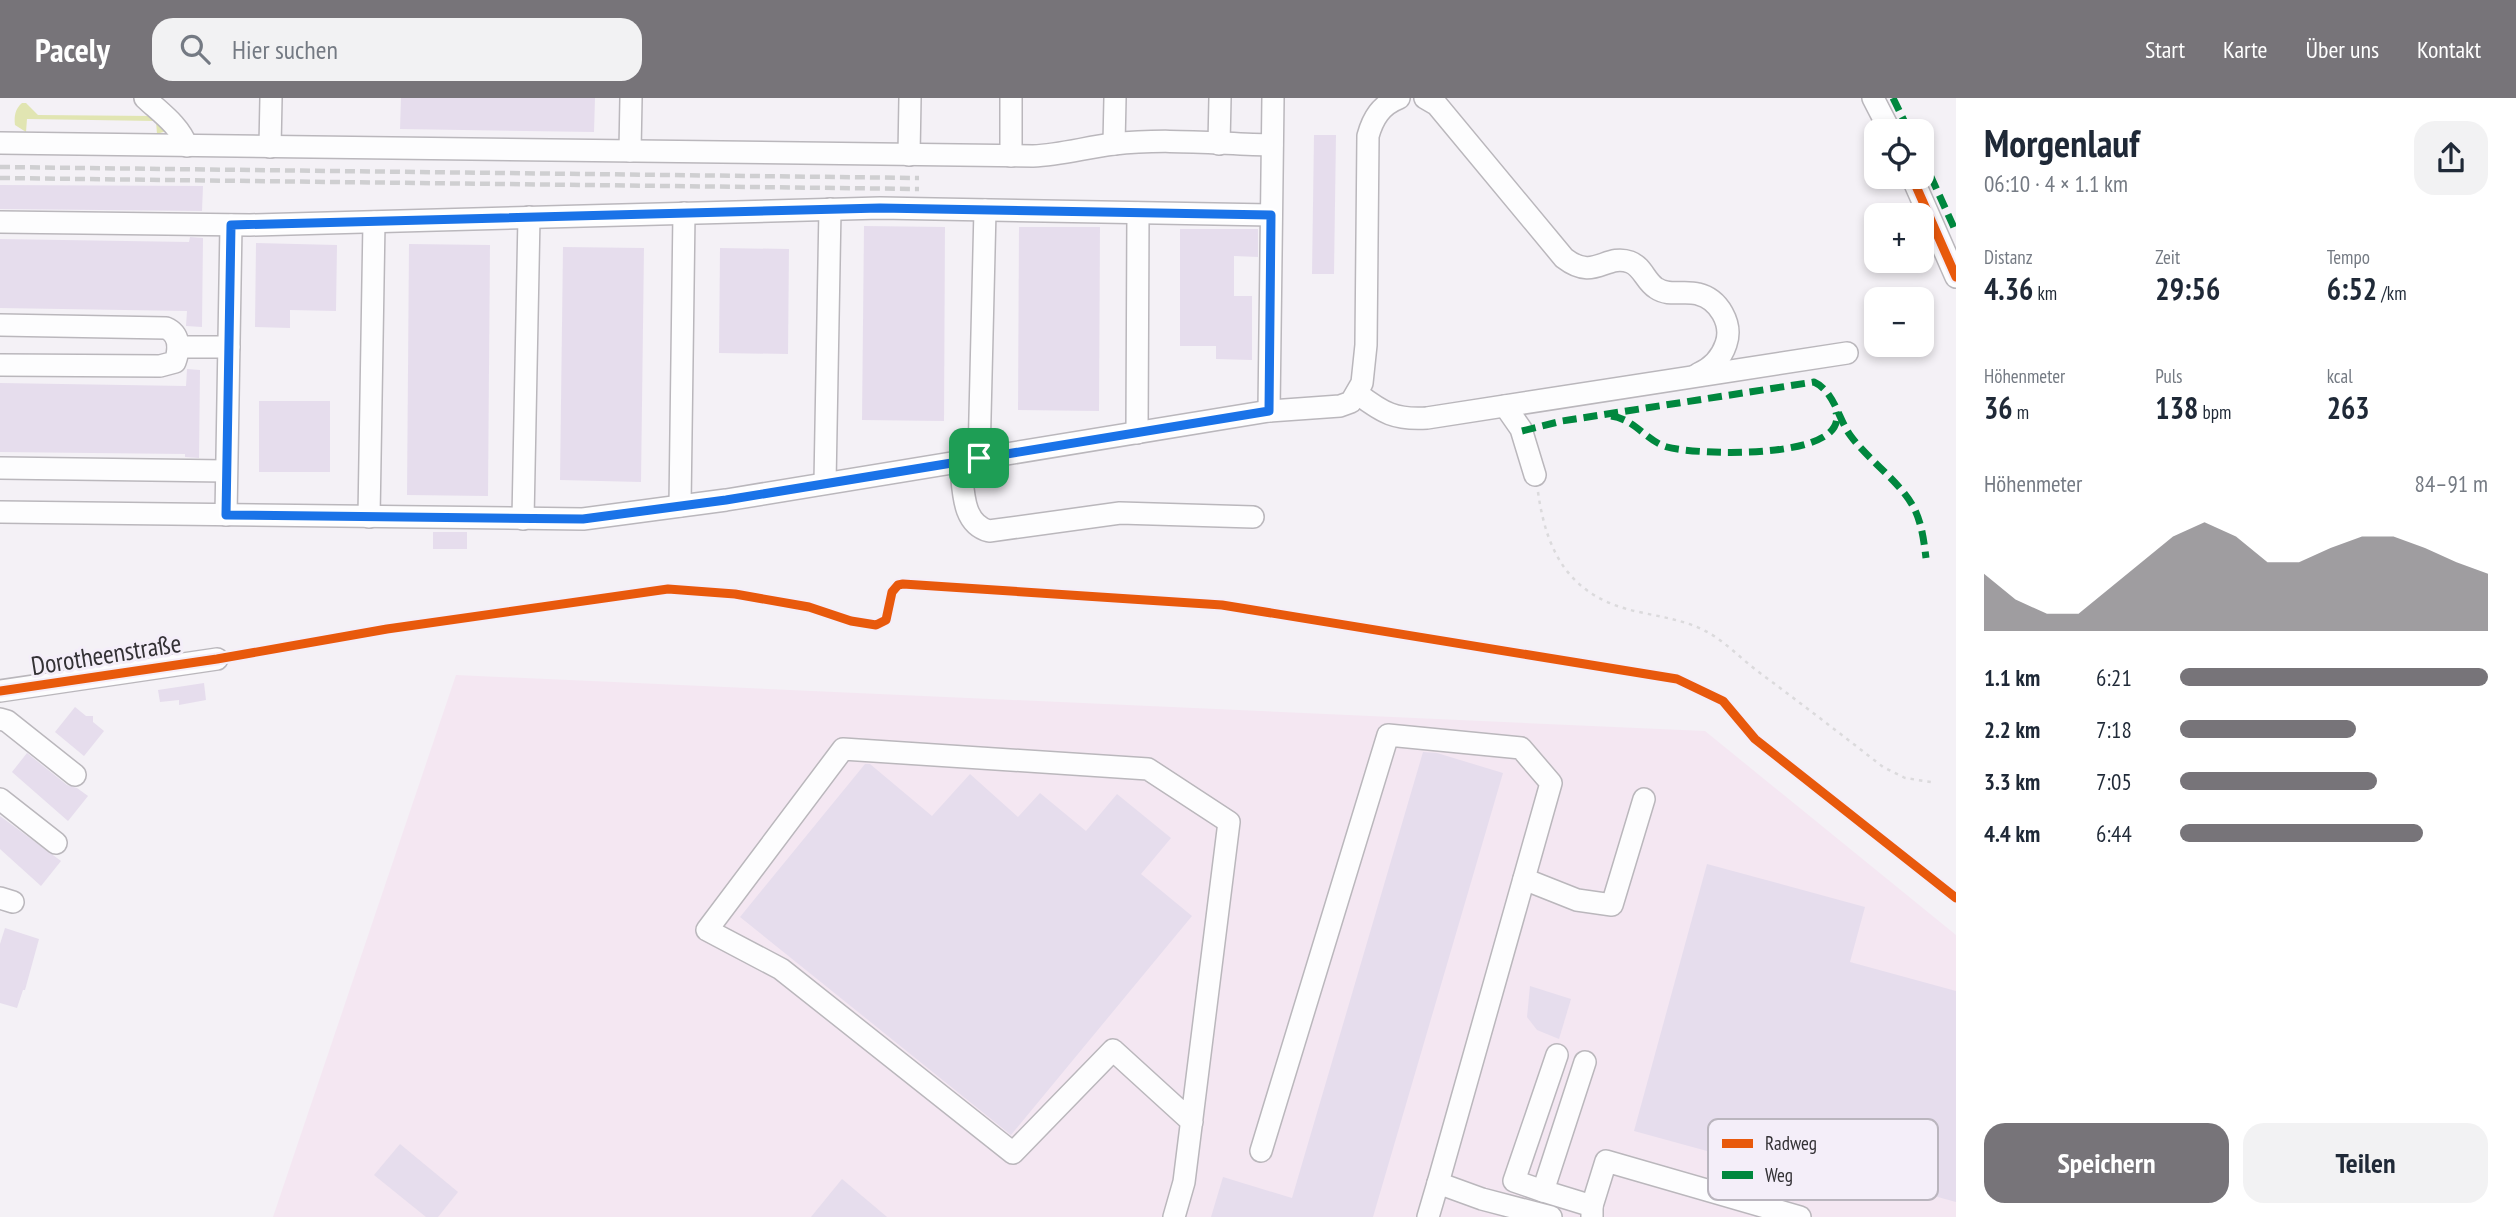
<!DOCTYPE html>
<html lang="de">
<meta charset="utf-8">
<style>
body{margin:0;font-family:"PT Sans Narrow",sans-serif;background:#f2f2f3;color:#1f2937;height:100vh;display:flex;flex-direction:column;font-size:26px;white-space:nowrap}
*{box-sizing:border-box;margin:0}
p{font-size:23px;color:#747a83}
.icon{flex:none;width:38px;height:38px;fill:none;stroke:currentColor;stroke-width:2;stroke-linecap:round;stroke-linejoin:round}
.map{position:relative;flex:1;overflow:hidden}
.sheet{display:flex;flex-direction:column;background:#fff;width:560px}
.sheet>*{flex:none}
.buttons{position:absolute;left:1864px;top:21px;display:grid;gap:14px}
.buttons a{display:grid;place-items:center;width:70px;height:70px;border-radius:14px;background:#fff;box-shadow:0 4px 10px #0003;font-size:35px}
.pin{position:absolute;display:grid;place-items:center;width:60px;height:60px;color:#fff;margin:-30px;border-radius:14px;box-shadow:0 4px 10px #0006}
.round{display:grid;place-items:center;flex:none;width:74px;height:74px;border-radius:21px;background:#f2f2f3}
.head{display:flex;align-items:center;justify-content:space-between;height:119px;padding:0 28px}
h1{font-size:38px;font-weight:600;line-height:52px}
.stats{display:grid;grid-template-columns:repeat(3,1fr);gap:10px;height:119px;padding:7px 28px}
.stats div{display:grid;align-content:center}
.stats b{font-size:30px;font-weight:600}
.stats small{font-size:19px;font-weight:400}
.stats p{font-size:19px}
.chart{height:196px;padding:14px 28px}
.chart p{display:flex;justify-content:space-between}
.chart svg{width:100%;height:126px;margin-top:7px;fill:#777479;opacity:.7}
.action{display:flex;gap:14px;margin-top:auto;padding:14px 28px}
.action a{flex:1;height:80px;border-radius:21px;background:#777479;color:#fff;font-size:28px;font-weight:600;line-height:80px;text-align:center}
.action a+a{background:#f2f2f3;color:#1f2937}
ul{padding:0 28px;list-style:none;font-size:23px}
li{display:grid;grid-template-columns:112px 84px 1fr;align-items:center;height:52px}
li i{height:18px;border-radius:9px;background:#777479}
header{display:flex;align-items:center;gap:42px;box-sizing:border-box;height:98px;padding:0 35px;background:#777479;color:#fff}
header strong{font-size:33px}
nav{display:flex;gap:38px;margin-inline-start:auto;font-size:24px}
.search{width:490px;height:63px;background:#f2f2f3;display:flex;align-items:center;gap:18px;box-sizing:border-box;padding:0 24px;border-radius:21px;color:#747a83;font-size:26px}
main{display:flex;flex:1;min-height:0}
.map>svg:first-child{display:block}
.industrial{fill:#f4e7f2}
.green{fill:#e1e5b2}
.building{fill:#e6dded}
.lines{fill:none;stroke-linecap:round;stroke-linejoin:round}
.minor-casing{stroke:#bab7bc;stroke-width:24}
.path{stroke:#dbdadc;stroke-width:2.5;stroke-dasharray:3.5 5;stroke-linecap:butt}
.minor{stroke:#fdfdfe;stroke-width:21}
.rail{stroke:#cfcfd1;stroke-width:4.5;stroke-dasharray:10 5;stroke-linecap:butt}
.quiet{stroke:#00873e;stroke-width:7;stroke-dasharray:14 7;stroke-linecap:butt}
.cycleway-casing{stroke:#f4eef9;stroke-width:13}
.cycleway{stroke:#e8590c;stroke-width:9}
.route-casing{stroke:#fff;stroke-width:14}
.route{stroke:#1a73e8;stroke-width:9}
.labels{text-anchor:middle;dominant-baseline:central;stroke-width:6;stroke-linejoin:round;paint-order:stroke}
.street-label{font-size:26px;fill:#333135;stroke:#f4eef9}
.key{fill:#f4eef9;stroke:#bab5be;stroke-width:2}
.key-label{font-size:19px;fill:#333135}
</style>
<header>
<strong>Pacely</strong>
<div class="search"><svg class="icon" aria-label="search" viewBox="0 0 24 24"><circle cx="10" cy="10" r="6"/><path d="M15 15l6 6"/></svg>Hier suchen</div>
<nav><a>Start</a><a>Karte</a><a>Über uns</a><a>Kontakt</a></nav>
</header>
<main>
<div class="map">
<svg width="1956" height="1119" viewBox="0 0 1956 1119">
<rect width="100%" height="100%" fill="#f4f1f6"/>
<!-- industrial -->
<polygon class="industrial" points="456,577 1705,633 1956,837 1956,1119 273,1119"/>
<!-- green -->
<path class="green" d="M22 5H26L38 17 152 18 166 33 157 36 156 23 27 21 26 34 15 27C14 18 15 11 22 5Z"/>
<!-- building -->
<g class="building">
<polygon points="401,0 595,0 594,34 400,31"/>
<polygon points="1314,37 1336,37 1334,176 1312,176"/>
<polygon points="0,87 203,88 202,113 0,111"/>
<polygon points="864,128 945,129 944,323 862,322"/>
<polygon points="1019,129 1100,129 1099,313 1018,312"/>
<polygon points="1180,131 1258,131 1258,159 1234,158 1234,198 1252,198 1252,262 1216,261 1216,248 1180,248"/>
<polygon points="190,139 203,140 202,229 186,228 187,213 0,210 0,141 189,144"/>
<polygon points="256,145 337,147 336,213 290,212 290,230 255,229"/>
<polygon points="409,146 490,147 488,398 407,397"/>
<polygon points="563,149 644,150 641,384 560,382"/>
<polygon points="720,150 789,151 788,256 719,255"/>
<polygon points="187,271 200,272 199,360 185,359 185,356 0,354 0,285 186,288"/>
<rect x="259" y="303" width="71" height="71"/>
<rect x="433" y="434" width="34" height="17"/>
<polygon points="204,585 206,602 179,607 179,602 160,604 158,592"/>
<polygon points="75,609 86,618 93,618 93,624 104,633 84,658 55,634"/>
<polygon points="1423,654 1437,655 1503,675 1373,1119 1211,1119 1223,1079 1292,1100"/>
<polygon points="27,655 67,687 77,690 88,698 68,723 12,674"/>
<polygon points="865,666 870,666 932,718 970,676 1018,719 1040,695 1086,733 1117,696 1171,740 1141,776 1192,818 1011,1037 740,819"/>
<polygon points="0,718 61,763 41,788 0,751"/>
<polygon points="1707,766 1865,809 1850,864 1956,893 1956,1104 1795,1060 1791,1076 1634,1033"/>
<polygon points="5,830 39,841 25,892 23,892 17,910 0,905 0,846"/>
<polygon points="1530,888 1571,901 1559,941 1537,932 1527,919"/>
<polygon points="400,1046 458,1094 438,1119 426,1119 374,1077"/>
<polygon points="842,1081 887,1119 811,1119"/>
</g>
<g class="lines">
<defs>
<g id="minor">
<path d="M145 0C161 15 179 27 187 48"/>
<path d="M1425 0 1437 7 1564 160C1595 184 1605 155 1630 164 1643 169 1645 183 1656 190 1669 199 1684 192 1698 196 1719 201 1733 226 1726 246 1721 261 1712 270 1698 276"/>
<polyline points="1873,0 1890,33"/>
<path d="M0 45 1033 58C1061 57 1087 49 1114 46 1166 40 1220 46 1272 47"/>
<polyline points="1114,46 1115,0"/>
<polyline points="1219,46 1220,0"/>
<polyline points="270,49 271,0"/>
<polyline points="630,53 631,0"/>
<polyline points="909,57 910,0"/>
<polyline points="1011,58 1011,0"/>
<polyline points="1912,79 1956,179"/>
<polyline points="0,124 250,127 880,110 1271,117"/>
<path d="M0 227 166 230C180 236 180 250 175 264L160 268 0 267"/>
<polyline points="178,249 229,249"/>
<path d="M1358 296C1383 315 1395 322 1427 320L1847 255"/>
<polyline points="1505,308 1521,331 1535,377"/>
<polyline points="1269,313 1273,0"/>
<polyline points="1137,335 1138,115"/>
<polyline points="979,360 985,112"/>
<path d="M960 363C964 388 960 425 989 433L1120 415 1253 419"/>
<polyline points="0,370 226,373"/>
<polyline points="825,385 830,111"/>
<polyline points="680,408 684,115"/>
<path d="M0 414 583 421 726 402 1269 313 1340 308 1351 304 1362 285 1366 247 1368 38C1373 20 1381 7 1399 0"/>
<polyline points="226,417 231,127"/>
<polyline points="369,419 374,124"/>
<polyline points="523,421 529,119"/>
<polyline points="0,593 217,561"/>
<polyline points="0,621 7,623 75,677"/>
<polyline points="0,701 56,745"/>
<polyline points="1524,781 1577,802 1612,807 1644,701"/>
<polyline points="0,800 13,804"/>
<polyline points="1585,964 1543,1093 1592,1108 1592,1119"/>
<polyline points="1261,1053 1388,637 1521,650 1551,685 1438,1085"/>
<polyline points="1543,1093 1514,1083 1557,957"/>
<polyline points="1592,1108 1606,1063 1800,1119"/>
<polyline points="1174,1119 1184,1084 1229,724 1148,671 843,651 707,832 781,871 1013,1055 1113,952 1192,1024"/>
<polyline points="1428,1119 1438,1085 1482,1101 1551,1119"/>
</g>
</defs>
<!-- minor casing -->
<use href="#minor" class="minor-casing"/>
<!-- path -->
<path class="path" d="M1538 394C1547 458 1572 500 1639 514 1666 520 1691 523 1714 538 1729 548 1742 561 1756 572 1799 604 1841 636 1883 669L1905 680 1931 684"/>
<!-- minor -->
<use href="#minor" class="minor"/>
<!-- rail -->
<g class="rail">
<polyline points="0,69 919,80"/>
<polyline points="0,80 919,91"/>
</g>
<!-- quiet -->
<g class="quiet">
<polyline points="1893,0 1909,33"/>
<polyline points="1922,59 1956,134"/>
<path d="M1611 318C1635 321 1646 343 1667 349 1695 357 1849 363 1836 314"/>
<path d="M1522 333 1562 323 1814 284C1834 293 1838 320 1850 337 1869 363 1902 385 1915 412 1922 427 1924 444 1926 460"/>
</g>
<defs>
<g id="cycleway">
<polyline points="1912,79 1956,179"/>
<polyline points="0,593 217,561 387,531 668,491 735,496 809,509 851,523 876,527 886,522 892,494 898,487 903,486 1222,507 1677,581 1723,603 1755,641 1956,800"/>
</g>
</defs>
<!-- cycleway casing -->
<use href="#cycleway" class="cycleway-casing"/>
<!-- cycleway -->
<use href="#cycleway" class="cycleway"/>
</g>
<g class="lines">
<defs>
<polygon id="route" points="880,110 1271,117 1269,313 726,402 583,421 226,417 231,127"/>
</defs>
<!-- route casing -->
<use href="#route" class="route-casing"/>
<!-- route -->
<use href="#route" class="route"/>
</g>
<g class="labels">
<!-- street labels -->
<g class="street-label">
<text transform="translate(106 556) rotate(-9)">Dorotheenstraße</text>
</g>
</g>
<!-- legend -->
<rect x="1708" y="1021" width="230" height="81" rx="10" class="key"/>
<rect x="1722" y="1041" width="31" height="9" fill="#e8590c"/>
<rect x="1722" y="1073" width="31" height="8" fill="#00873e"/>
<g class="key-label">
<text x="1765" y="1052">Radweg</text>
<text x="1765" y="1084">Weg</text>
</g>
</svg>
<div class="buttons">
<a><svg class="icon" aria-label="locate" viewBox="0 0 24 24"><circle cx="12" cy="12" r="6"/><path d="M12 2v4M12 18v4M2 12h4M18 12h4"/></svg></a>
<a>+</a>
<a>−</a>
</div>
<div class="pin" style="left:979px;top:360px;background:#1e9e55"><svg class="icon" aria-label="arrive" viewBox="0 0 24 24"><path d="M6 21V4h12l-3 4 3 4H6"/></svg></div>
</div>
<section class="sheet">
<div class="head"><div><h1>Morgenlauf</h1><p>06:10 · 4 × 1.1 km</p></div><a class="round"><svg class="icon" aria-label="share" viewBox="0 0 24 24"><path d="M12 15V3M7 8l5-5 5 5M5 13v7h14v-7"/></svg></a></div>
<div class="stats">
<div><p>Distanz</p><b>4.36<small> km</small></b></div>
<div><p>Zeit</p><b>29:56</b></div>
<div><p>Tempo</p><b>6:52<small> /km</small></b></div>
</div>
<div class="stats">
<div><p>Höhenmeter</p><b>36<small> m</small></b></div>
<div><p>Puls</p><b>138<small> bpm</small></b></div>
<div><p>kcal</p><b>263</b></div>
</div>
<div class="chart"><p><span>Höhenmeter</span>84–91 m</p>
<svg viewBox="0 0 160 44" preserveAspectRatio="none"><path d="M0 44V24L10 33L20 38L30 38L40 29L50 20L60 11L70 6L80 11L90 20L100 20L110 15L120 11L130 11L140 15L150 20L160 24V44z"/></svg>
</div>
<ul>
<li><b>1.1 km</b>6:21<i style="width:100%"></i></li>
<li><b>2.2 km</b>7:18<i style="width:57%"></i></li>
<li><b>3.3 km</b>7:05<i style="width:64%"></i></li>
<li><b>4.4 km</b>6:44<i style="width:79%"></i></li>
</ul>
<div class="action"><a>Speichern</a><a>Teilen</a></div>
</section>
</main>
